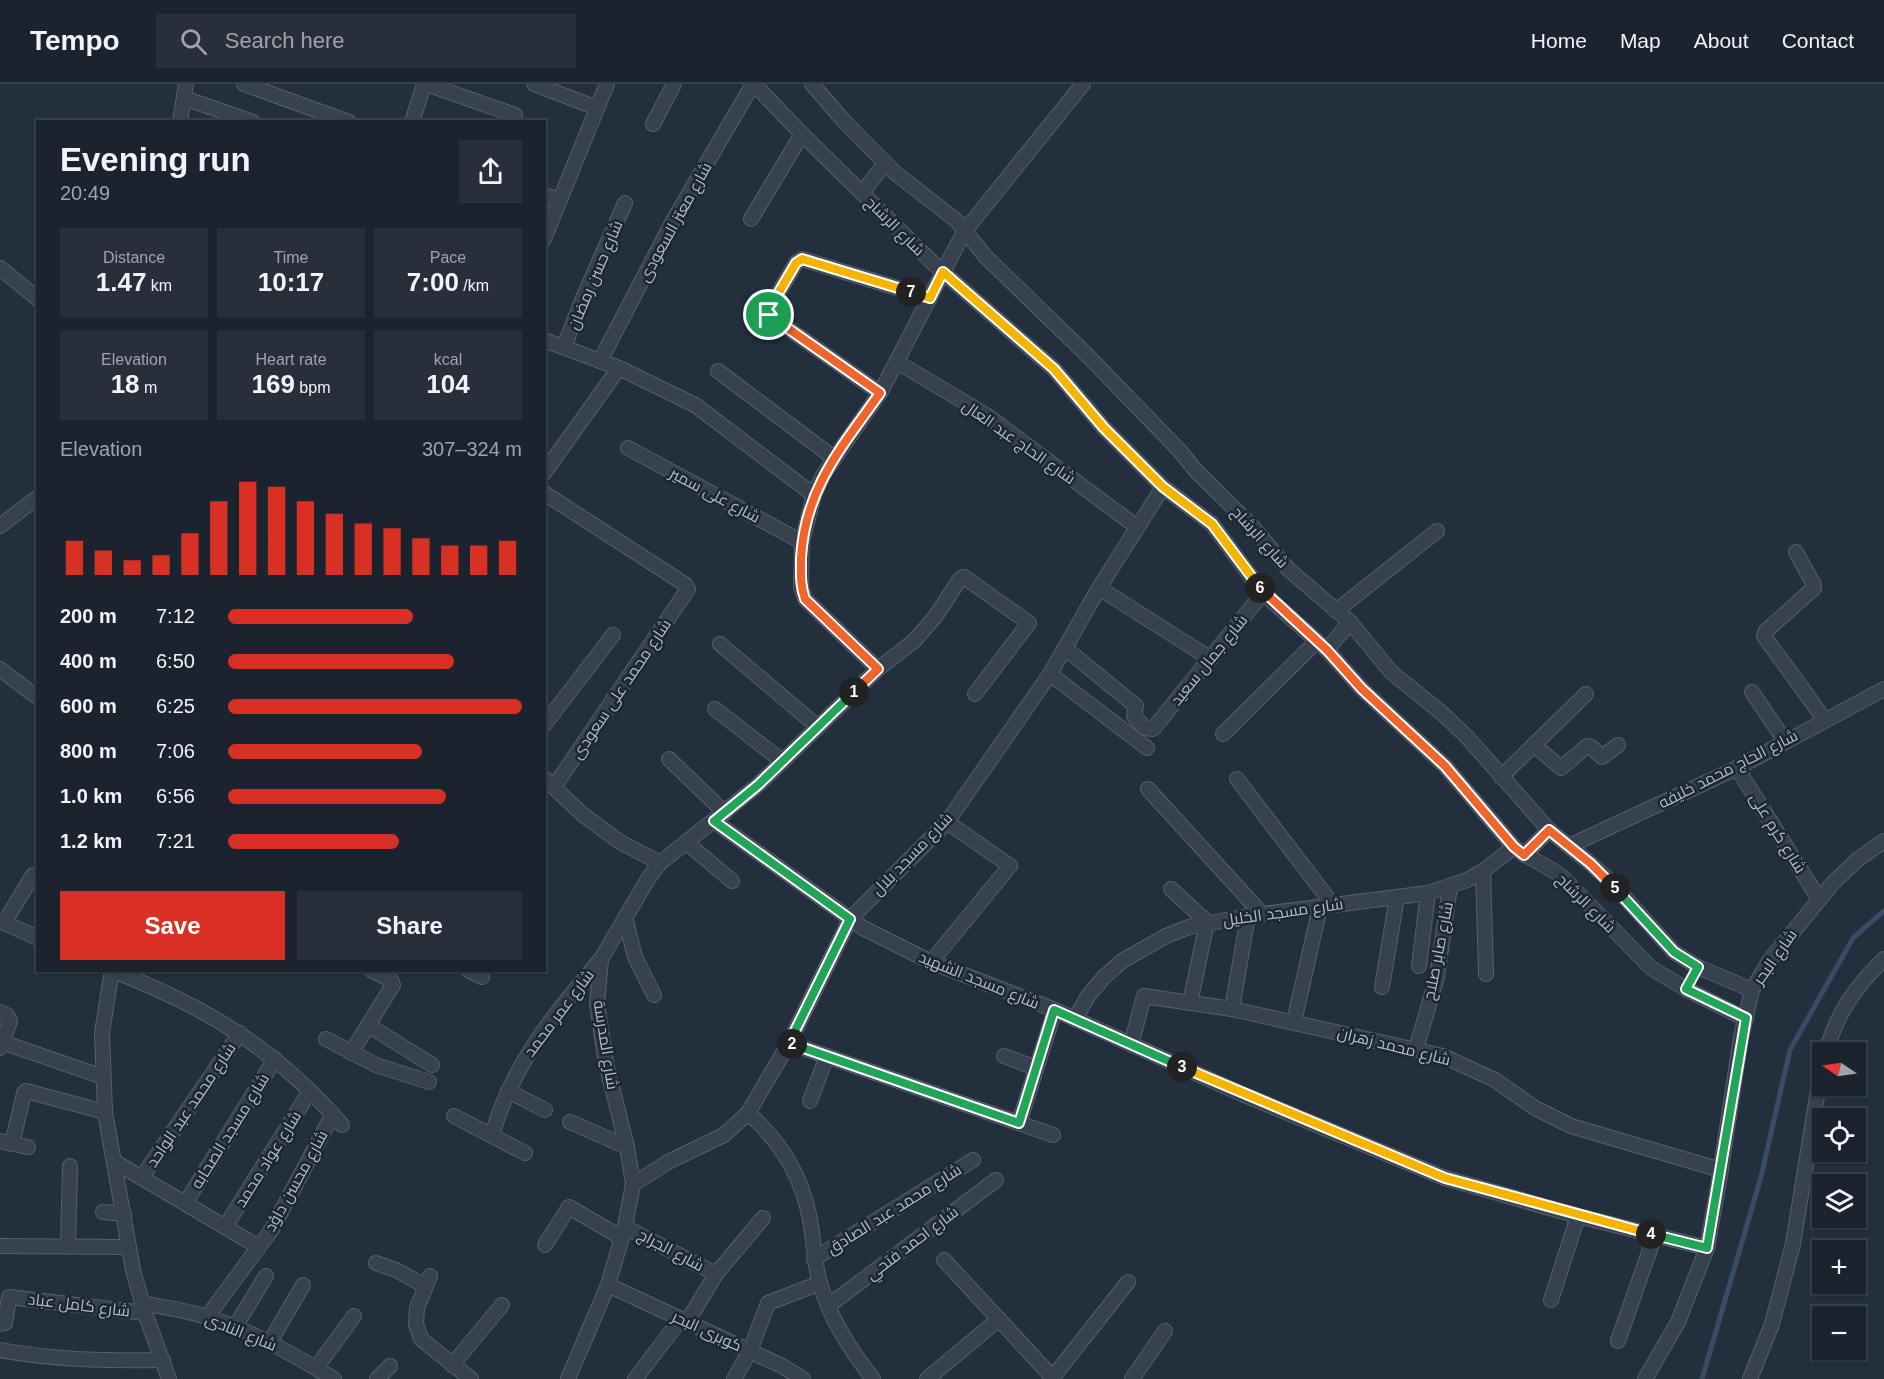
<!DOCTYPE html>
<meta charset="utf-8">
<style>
body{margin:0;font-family:Arial,Cairo,sans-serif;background:#282f3a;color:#f1f3f6;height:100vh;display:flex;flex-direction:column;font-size:22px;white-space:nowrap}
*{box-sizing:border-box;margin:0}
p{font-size:20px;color:#a0a4aa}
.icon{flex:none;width:33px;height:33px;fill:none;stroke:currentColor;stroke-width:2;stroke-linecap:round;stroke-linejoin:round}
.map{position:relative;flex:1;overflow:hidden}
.sheet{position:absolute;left:36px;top:36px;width:510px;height:852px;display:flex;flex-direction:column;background:#1b232e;border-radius:0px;box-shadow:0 2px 4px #0004,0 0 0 2px #39404a}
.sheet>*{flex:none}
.needle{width:39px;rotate:283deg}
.fabs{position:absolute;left:1812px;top:958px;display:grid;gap:12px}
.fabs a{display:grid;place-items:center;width:54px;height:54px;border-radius:0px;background:#1b232e;box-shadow:0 2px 4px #0004,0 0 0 2px #39404a;font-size:30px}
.pin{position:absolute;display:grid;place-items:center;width:51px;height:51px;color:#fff;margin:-26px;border:3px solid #fff;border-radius:50%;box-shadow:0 2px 6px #0007}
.km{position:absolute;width:30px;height:30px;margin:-15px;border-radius:50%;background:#222;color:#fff;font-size:16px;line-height:30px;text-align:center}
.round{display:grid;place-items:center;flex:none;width:63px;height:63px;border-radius:0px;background:#282f3a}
.summary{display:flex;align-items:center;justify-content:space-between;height:102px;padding:0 24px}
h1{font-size:33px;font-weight:600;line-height:45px}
.figures{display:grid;grid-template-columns:repeat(3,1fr);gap:9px;height:102px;padding:6px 24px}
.figures div{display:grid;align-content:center;border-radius:0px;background:#282f3a;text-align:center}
.figures b{font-size:26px;font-weight:600}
.figures small{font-size:16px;font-weight:400}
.figures p{font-size:16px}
.chart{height:168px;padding:12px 24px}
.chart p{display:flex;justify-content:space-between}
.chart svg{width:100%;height:108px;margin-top:6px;stroke:#d93025;stroke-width:6}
.button{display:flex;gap:12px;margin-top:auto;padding:12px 24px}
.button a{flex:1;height:69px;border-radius:0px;background:#d93025;color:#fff;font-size:24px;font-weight:600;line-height:69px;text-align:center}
.button a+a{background:#282f3a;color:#f1f3f6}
ul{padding:0 24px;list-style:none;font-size:20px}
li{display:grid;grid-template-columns:96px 72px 1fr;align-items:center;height:45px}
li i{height:15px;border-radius:8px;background:#d93025}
header{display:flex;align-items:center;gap:36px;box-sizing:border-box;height:84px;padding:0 30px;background:#1b232e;border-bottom:2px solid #39404a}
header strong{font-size:28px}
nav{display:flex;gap:33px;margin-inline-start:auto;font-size:21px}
.search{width:420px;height:54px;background:#282f3a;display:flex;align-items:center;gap:15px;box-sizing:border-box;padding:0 21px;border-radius:0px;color:#a0a4aa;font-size:22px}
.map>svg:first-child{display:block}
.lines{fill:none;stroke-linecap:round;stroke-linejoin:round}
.stream{stroke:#394c67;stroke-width:5}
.street-casing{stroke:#565f6c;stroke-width:16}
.street{stroke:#38414e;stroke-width:14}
.split-1-casing{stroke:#fff;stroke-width:12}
.split-2-casing{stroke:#fff;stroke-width:12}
.split-3-casing{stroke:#fff;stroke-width:12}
.split-4-casing{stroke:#fff;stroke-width:12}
.split-5-casing{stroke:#fff;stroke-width:12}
.split-6-casing{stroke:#fff;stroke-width:12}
.split-7-casing{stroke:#fff;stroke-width:12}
.split-8-casing{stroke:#fff;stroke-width:12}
.split-1{stroke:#f0652b;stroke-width:8}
.split-2{stroke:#22a559;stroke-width:8}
.split-3{stroke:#22a559;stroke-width:8}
.split-4{stroke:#f5b400;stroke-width:8}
.split-5{stroke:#22a559;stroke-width:8}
.split-6{stroke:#f0652b;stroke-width:8}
.split-7{stroke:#f5b400;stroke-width:8}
.split-8{stroke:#f5b400;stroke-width:8}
.labels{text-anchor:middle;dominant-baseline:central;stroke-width:5;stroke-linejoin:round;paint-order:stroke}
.street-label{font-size:16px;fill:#b4bcc9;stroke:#1d2633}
</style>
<header>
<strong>Tempo</strong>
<div class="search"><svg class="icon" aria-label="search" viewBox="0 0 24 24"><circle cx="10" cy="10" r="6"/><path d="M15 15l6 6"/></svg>Search here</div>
<nav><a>Home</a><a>Map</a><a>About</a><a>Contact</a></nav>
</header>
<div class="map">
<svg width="1884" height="1295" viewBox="0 0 1884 1295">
<rect width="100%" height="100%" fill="#242f3e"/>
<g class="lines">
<!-- stream -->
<polyline class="stream" points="1702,1295 1761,1093 1790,966 1853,854 1884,827"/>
<defs>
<g id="street">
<polyline points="244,0 349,38"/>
<polyline points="426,0 515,31"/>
<polyline points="534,0 597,24"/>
<path d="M754 0 802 50 935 181 1054 285 1104 344 1163 403 1212 440 1263 509 1327 566 1362 605 1445 682 1514 763C1529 775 1547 781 1562 793L1651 884 1686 905 1746 935"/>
<polyline points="812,0 843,36 894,88 957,137 985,172 1087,271 1180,367 1196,387 1252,442 1288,485 1350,538 1391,588 1443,630 1467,653 1549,746 1591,780 1609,796 1674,868 1698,883 1752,906"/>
<polyline points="184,14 253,38"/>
<polyline points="180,38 186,0"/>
<polyline points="412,38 424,0"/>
<polyline points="653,40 674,0"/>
<polyline points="862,109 885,79"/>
<polyline points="544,111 560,116"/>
<polyline points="751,135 802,50"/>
<polyline points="544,155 607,0"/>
<polyline points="0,184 38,215"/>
<polyline points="544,256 619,284 695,321 814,411"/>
<polyline points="564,263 583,214 625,119"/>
<polyline points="600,277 673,137 753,0"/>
<polyline points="897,278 986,331 1137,443"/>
<polyline points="718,287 834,374"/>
<polyline points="880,309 769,231 769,225 796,179 802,175 930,214"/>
<polyline points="628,364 802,458"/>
<polyline points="544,389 619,284"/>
<polyline points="544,409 686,501 688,505 554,703"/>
<polyline points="0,442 38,413"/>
<polyline points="1796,468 1814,501 1814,504 1766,547 1764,552 1825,636"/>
<polyline points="1099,504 1211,575"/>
<polyline points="1336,527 1437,447"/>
<polyline points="720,560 818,643"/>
<polyline points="1066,565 1136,622 1134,632 1145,644 1153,645 1263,509"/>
<polyline points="1327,566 1350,538"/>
<polyline points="0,585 38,614"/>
<polyline points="878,585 805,515 801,503 802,458 814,411 823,391 880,309 964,148 1083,0"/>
<polyline points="1050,590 1147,664"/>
<polyline points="1752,608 1785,657"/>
<polyline points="715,625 782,677"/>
<polyline points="544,641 613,551"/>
<polyline points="1223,650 1317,557"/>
<polyline points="1534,661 1561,684 1587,662 1591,663 1602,673 1618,661"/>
<polyline points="669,675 725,729"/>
<polyline points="1737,684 1819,815"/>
<polyline points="1501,693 1586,610"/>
<polyline points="544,694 582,730 620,758 660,779"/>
<polyline points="1237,695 1333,821"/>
<polyline points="1148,705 1262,830"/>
<polyline points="714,737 863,844 931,878 1055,926 1242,1010 1445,1094 1578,1132 1707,1164"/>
<polyline points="687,759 732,797"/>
<polyline points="1569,762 1737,684 1884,605"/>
<polyline points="1524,771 1549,746"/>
<polyline points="1483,787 1486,890"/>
<polyline points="1171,805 1207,838 1190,919"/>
<polyline points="625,833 635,873 654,911"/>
<polyline points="0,837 38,854"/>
<polyline points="4,839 33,791"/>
<polyline points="931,878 1010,782 947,738"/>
<polyline points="1419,882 1428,809"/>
<path d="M111 886C205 922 276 965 342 1041"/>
<polyline points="112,886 102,949 105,1028 133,1186 145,1229 169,1295"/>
<polyline points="468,886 482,893"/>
<polyline points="1382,903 1397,813"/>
<polyline points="1232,925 1248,832"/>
<polyline points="0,928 7,931 10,937 0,964"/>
<polyline points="1075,935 1088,912 1104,893 1122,877 1166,852 1189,843 1248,832 1428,809 1467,796 1483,787 1514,763"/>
<polyline points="1294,938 1320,823"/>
<polyline points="368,941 432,981"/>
<polyline points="326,955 376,981 429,998"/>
<polyline points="2,958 103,993"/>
<polyline points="789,959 1053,1051"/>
<polyline points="1131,961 1144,912 1232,925 1443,972 1495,996 1535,1024 1571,1042 1721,1086"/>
<polyline points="1416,965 1437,893 1450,803"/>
<polyline points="351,969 393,901 391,896 371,886"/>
<path d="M1826 969C1836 930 1856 902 1884 875"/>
<polyline points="1004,972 1036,984"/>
<polyline points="508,1007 545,1026"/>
<polyline points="810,1017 827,972"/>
<path d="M748 1029C784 1060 806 1100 812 1148 814 1165 815 1182 820 1199 830 1235 850 1265 873 1295"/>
<polyline points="454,1032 525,1069"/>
<polyline points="570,1038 627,1063"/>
<polyline points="1019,1039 1055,926"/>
<path d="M492 1051C514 977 553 932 601 875"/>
<polyline points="0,1057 28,1063"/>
<polyline points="12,1060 24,1009 26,1007 105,1028"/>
<polyline points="115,1078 257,1162"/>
<polyline points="142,1093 240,949"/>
<polyline points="633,1100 670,1077 724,1051 748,1029 789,959 850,835 947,738 1050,590 1099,504 1163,403"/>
<polyline points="186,1118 275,975"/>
<polyline points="103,1128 124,1130"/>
<polyline points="225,1143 310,1007"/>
<polyline points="625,1143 716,1190"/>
<polyline points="68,1161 70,1082"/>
<polyline points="545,1161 569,1123 622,1154"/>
<polyline points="0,1162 129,1163"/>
<polyline points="814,1175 973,1076"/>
<polyline points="944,1176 1054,1295"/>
<polyline points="376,1179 396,1186 425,1202"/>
<polyline points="430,1192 417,1224 416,1240 421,1255 471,1295"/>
<polyline points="608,1201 782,1282 803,1295"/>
<polyline points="1551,1216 1578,1132"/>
<path d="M142 1219C165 1224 189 1226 210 1234 254 1248 294 1271 334 1295"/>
<polyline points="828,1222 996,1096"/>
<polyline points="207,1233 272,1145 333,1030"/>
<polyline points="687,1238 716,1190 763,1134"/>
<polyline points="0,1240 5,1239 9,1213 145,1229"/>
<polyline points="235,1243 266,1192"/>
<polyline points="1618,1257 1655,1151"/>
<polyline points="270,1258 303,1201"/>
<path d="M0 1266C54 1276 108 1277 163 1276"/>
<polyline points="452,1281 502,1221"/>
<polyline points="316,1284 354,1232"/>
<polyline points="1053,1293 1128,1198"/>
<polyline points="377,1295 390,1282"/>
<polyline points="568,1295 608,1201 625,1143 633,1100 627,1063 606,979 597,920 601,875 648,795 660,779 758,701 878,585 914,557 935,533 960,495 964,493 1029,539 975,610"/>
<polyline points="635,1295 681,1235"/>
<polyline points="734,1295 750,1267 768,1219 820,1199"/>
<polyline points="927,1295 999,1235"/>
<polyline points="1132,1295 1165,1247"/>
<polyline points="1645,1295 1678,1238 1707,1164 1719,1097 1741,953 1752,906 1769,877 1833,799 1857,776 1884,757"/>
<polyline points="1750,1295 1772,1240 1793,1160 1822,981"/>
</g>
</defs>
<!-- street casing -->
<use href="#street" class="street-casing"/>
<!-- street -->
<use href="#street" class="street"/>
</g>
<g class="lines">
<defs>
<path id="split-1" d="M769 231 880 309C842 363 805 404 801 474 801 489 800 501 805 515L878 585 854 608"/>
<polyline id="split-2" points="792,960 789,959 850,835 714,737 758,701 854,608"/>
<polyline id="split-3" points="792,960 1019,1039 1054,926 1182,983"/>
<polyline id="split-4" points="1182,983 1445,1094 1651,1150"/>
<polyline id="split-5" points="1615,804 1674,868 1698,883 1686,905 1746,934 1707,1164 1651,1150"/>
<polyline id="split-6" points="1260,504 1327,566 1362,605 1445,682 1514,763 1524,771 1549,746 1591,780 1615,804"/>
<polyline id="split-7" points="911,208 930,214 943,188 1054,285 1104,344 1163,403 1212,440 1260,504"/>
<polyline id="split-8" points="769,231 769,225 796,179 802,175 911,208"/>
</defs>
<!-- split-1 casing -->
<use href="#split-1" class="split-1-casing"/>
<!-- split-2 casing -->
<use href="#split-2" class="split-2-casing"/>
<!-- split-3 casing -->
<use href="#split-3" class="split-3-casing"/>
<!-- split-4 casing -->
<use href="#split-4" class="split-4-casing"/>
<!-- split-5 casing -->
<use href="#split-5" class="split-5-casing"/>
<!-- split-6 casing -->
<use href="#split-6" class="split-6-casing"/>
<!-- split-7 casing -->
<use href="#split-7" class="split-7-casing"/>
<!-- split-8 casing -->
<use href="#split-8" class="split-8-casing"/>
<!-- split-1 -->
<use href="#split-1" class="split-1"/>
<!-- split-2 -->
<use href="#split-2" class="split-2"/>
<!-- split-3 -->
<use href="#split-3" class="split-3"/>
<!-- split-4 -->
<use href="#split-4" class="split-4"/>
<!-- split-5 -->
<use href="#split-5" class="split-5"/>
<!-- split-6 -->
<use href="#split-6" class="split-6"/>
<!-- split-7 -->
<use href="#split-7" class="split-7"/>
<!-- split-8 -->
<use href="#split-8" class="split-8"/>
</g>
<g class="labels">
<!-- street labels -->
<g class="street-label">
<text transform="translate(675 138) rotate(-61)">شارع معتز السعودى</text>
<text transform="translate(895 142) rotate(45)">شارع الرشاح</text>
<text transform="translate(595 191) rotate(-67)">شارع حسن رمضان</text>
<text transform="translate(1019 358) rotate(35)">شارع الحاج عبد العال</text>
<text transform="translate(715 411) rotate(28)">شارع على سمير</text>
<text transform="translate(1260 453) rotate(48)">شارع الرشاح</text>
<text transform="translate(1209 576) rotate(-51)">شارع جمال سعيد</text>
<text transform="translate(621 605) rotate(-56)">شارع محمد على سعودى</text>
<text transform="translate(1728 685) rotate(-27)">شارع الحاج محمد خليفه</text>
<text transform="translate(1778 749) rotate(58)">شارع كرم على</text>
<text transform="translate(912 770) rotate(-46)">شارع مسجد بلال</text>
<text transform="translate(1586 819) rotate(45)">شارع الرشاح</text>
<text transform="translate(1283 828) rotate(-8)">شارع مسجد الخليل</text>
<text transform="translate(1438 867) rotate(-79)">شارع صابر صلاح</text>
<text transform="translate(1775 873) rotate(-55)">شارع البحر</text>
<text transform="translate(979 896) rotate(22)">شارع مسجد الشهيد</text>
<text transform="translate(559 929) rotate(-53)">شارع عمر محمد</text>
<text transform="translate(606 961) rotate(81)">شارع المدرسة</text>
<text transform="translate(1394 962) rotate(14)">شارع محمد زهران</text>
<text transform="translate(191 1021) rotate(-56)">شارع محمد عبد الواحد</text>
<text transform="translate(230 1047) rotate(-58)">شارع مسجد الصحابه</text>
<text transform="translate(268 1075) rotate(-58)">شارع عواد محمد</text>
<text transform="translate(296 1097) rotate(-61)">شارع محسن داؤد</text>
<text transform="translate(894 1125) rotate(-32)">شارع محمد عبد الصادق</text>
<text transform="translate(912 1159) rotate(-37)">شارع احمد فتحي</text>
<text transform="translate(671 1166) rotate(28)">شارع الجراج</text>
<text transform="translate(79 1221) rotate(7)">شارع كامل عباد</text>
<text transform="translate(707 1247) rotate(25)">كوبرى البحر</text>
<text transform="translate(241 1248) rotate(22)">شارع النادى</text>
</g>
</g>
</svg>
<div class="fabs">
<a><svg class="needle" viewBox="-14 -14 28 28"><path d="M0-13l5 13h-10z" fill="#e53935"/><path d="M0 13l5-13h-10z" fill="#a0a4aa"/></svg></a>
<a><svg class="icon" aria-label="locate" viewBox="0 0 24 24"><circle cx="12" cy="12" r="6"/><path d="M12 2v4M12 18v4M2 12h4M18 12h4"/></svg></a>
<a><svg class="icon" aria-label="layers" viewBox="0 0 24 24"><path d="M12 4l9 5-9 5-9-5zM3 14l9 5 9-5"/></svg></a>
<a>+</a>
<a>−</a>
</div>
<div class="pin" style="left:769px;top:231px;background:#1e9e55"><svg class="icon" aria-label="arrive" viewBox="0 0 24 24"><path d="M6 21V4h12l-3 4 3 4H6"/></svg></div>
<b class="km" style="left:854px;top:608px">1</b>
<b class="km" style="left:792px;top:960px">2</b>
<b class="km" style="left:1182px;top:983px">3</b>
<b class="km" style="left:1651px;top:1150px">4</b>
<b class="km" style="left:1615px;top:804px">5</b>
<b class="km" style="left:1260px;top:504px">6</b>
<b class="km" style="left:911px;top:208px">7</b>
<section class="sheet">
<div class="summary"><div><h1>Evening run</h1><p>20:49</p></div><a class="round"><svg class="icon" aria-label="share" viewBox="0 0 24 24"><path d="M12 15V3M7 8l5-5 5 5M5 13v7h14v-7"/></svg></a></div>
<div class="figures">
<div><p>Distance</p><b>1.47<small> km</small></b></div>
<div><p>Time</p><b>10:17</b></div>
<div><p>Pace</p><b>7:00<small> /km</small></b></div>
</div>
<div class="figures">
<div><p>Elevation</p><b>18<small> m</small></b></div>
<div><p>Heart rate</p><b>169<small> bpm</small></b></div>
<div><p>kcal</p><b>104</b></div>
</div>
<div class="chart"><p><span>Elevation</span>307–324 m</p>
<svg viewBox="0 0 160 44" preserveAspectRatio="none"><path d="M5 44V30M15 44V34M25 44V38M35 44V36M45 44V27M55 44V14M65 44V6M75 44V8M85 44V14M95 44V19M105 44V23M115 44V25M125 44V29M135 44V32M145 44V32M155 44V30"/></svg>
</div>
<ul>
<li><b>200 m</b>7:12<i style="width:63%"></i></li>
<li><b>400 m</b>6:50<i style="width:77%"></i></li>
<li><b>600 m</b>6:25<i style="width:100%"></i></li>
<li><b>800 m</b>7:06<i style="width:66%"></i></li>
<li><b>1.0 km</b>6:56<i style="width:74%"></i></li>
<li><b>1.2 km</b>7:21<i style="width:58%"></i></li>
</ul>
<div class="button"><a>Save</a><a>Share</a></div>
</section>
</div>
